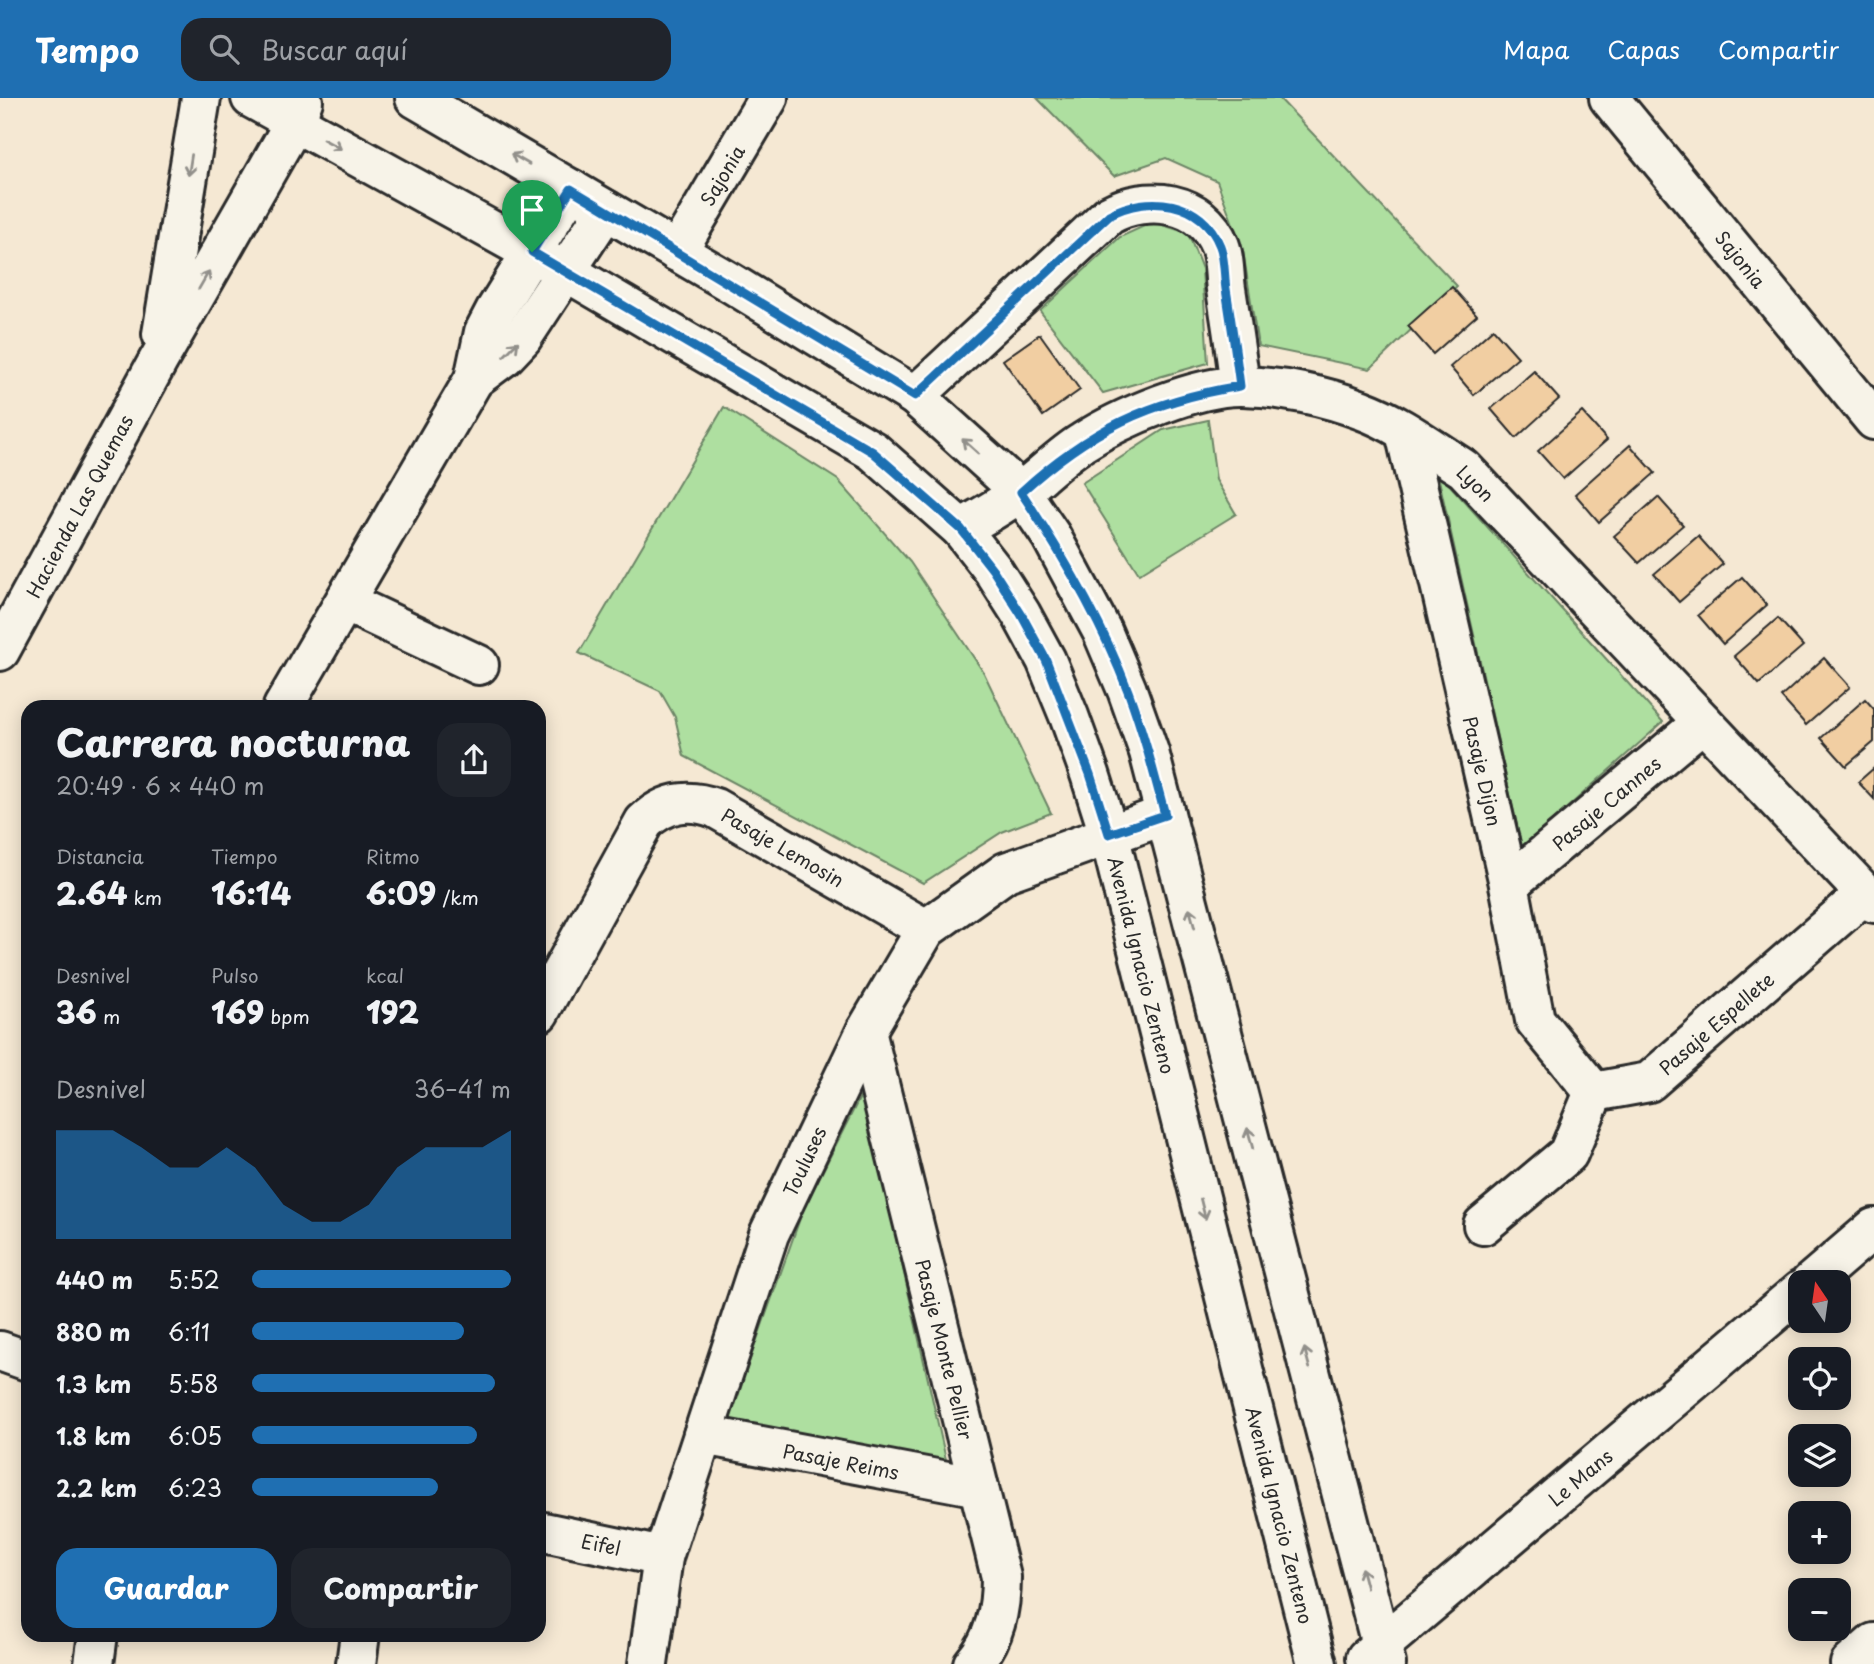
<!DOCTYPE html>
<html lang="es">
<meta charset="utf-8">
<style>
body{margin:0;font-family:"Playpen Sans",sans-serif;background:#20242c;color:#f1f3f6;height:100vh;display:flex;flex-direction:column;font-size:26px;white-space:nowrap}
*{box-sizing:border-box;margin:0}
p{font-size:23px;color:#9ea1a6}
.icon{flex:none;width:38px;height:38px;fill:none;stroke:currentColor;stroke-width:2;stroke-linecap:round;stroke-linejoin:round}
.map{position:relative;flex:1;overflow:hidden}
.panel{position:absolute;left:21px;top:602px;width:525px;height:942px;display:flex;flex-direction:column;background:#171b24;border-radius:21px;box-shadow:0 4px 18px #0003}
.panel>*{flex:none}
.needle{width:46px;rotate:347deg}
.buttons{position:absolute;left:1788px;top:1172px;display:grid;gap:14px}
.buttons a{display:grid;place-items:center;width:63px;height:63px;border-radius:14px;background:#171b24;box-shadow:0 4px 18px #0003;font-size:35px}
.pin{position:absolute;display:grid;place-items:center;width:60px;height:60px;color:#fff;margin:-72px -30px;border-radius:50% 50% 50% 0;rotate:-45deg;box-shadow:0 0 7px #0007}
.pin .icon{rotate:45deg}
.round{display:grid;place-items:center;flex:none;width:74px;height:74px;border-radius:21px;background:#20242c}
.summary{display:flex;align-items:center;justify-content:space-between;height:119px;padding:0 35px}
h1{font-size:38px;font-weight:800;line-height:52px}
.metrics{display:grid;grid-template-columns:repeat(3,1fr);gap:10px;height:119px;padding:7px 35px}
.metrics div{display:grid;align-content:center}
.metrics b{font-size:30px;font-weight:800}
.metrics small{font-size:19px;font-weight:400}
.metrics p{font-size:19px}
.chart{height:196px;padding:14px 35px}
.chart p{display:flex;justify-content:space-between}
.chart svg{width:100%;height:126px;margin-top:7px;fill:#1f6fb2;opacity:.7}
.primary-button{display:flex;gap:14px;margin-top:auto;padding:14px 35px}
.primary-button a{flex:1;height:80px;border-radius:21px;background:#1f6fb2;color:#fff;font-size:28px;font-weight:800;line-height:80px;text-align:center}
.primary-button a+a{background:#20242c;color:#f1f3f6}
ul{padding:0 35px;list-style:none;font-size:23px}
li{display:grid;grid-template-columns:112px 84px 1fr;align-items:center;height:52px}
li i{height:18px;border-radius:9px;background:#1f6fb2}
header{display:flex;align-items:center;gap:42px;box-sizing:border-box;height:98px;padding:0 35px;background:#1f6fb2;color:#fff}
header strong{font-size:33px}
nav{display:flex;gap:38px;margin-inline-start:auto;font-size:24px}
.search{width:490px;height:63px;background:#20242c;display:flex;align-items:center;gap:18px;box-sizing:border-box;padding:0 24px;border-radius:21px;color:#9ea1a6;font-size:26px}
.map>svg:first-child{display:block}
.green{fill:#aedfa0;stroke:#6c8566;stroke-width:2}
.building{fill:#f1cea2;stroke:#2b2b2b;stroke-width:2}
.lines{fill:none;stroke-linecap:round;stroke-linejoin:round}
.minor-casing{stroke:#2b2b2b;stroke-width:44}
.minor{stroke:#f7f3e8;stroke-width:38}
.oneway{stroke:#918f8a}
.route-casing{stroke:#fff;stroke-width:14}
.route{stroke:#1f6fb2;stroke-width:9}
.labels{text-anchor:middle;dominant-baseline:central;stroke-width:5;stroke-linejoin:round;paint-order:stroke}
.street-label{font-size:19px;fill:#2b2b2b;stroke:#f7f3e8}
</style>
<header>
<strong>Tempo</strong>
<div class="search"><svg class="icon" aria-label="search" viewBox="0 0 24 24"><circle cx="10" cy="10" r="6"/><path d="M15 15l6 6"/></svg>Buscar aquí</div>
<nav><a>Mapa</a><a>Capas</a><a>Compartir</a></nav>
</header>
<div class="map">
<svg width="1874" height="1566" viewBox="0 0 1874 1566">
<rect width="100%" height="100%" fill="#f5e8d3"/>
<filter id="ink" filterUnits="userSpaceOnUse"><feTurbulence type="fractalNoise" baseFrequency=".0143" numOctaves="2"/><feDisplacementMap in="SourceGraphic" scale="14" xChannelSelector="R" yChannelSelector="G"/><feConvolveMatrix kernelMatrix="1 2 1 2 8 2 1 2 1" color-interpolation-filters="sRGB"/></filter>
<g filter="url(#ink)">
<!-- green -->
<g class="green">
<polygon points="1037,0 1279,0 1457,188 1370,271 1258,248 1243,153 1217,83 1166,60 1114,78"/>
<polygon points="1153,124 1188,135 1202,171 1208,265 1103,295 1040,213 1120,139"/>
<polygon points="724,309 838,382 910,464 984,575 1051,715 1002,734 923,785 684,658 675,619 660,593 579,555"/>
<polygon points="1208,322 1216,382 1236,416 1139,476 1082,385 1163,332"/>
<polygon points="1437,373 1663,624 1522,750"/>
<polygon points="863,993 947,1366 726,1329 803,1112"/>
</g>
<!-- building -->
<g class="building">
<polygon points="1452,189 1477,217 1433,256 1408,228"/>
<polygon points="1493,231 1518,259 1474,297 1450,269"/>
<polygon points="1040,236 1080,292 1043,318 1003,262"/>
<polygon points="1534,273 1559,301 1516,340 1491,311"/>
<polygon points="1582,314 1607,342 1563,381 1538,353"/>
<polygon points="1630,347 1655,375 1599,424 1575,396"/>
<polygon points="1658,399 1683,427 1639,465 1614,438"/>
<polygon points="1698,438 1723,466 1679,504 1654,476"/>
<polygon points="1742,479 1767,507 1723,546 1698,517"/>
<polygon points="1778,520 1803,548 1759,586 1734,558"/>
<polygon points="1824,560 1850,589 1806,627 1781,599"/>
<polygon points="1865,601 1874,611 1874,644 1846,668 1821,640"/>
<polygon points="1874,670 1874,701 1858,684"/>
</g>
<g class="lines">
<defs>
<g id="minor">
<polyline points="251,0 567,174 873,353 961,431 993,472 1021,516 1046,562 1069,618 1090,676 1109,736 1317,1566"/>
<polyline points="415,0 731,185 915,298 1021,394 1051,438 1102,533 1127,592 1149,654 1386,1566"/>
<polyline points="1609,0 1874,322"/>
<polyline points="677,154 768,0"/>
<polyline points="162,236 201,0"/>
<polyline points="474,281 505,258 522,240 606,112"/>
<path d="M915 298 1109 117C1147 96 1202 102 1220 148 1225 161 1224 178 1226 191 1231 223 1236 256 1240 288"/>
<polyline points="1405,334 1509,786 1535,922 1594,994"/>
<path d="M961 431C981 419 1002 408 1020 394 1042 378 1060 358 1083 344 1120 320 1198 287 1242 288 1282 289 1326 298 1362 312 1398 325 1432 351 1464 371L1874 805"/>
<polyline points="345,504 479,567"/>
<polyline points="0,553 158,263 294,25 303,3"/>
<polyline points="283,609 474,281 484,234 495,213 571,91"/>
<polyline points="1509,786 1703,624"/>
<path d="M539 915 644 724C665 704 688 700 715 710L926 831"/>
<path d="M866 933 1001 1479C1001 1511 995 1541 973 1566"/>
<polyline points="1483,1127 1568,1056 1594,994 1649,984 1865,796"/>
<polyline points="1810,1185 1874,1130"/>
<polyline points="0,1253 28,1263"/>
<polyline points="703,1337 979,1389"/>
<polyline points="539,1433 663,1459"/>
<polyline points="1366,1560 1801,1192"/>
<polyline points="94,1566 98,1536"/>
<polyline points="356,1566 360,1536"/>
<polyline points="648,1566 663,1459 769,1136 866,933 926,831 1006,774 1165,717"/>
<polyline points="1850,1566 1874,1545"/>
</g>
</defs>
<!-- minor casing -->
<use href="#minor" class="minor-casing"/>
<!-- minor -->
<use href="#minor" class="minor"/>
</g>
<!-- one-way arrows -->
<defs><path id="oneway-shaft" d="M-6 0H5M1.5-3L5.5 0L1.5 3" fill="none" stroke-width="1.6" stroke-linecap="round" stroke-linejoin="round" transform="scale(1.75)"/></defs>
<g class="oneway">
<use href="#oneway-shaft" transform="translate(332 46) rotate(29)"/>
<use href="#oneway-shaft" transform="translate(520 61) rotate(-150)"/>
<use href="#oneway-shaft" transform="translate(190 67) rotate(99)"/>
<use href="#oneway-shaft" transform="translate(204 182) rotate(-60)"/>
<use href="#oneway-shaft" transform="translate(511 251) rotate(-45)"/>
<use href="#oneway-shaft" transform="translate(970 348) rotate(-138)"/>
<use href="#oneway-shaft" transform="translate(1192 820) rotate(-105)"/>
<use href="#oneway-shaft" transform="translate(1250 1040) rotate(-105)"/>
<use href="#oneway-shaft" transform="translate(1203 1111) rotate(76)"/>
<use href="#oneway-shaft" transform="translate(1307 1260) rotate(-105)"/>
<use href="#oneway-shaft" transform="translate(1364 1480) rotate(-105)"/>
</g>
</g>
<g class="lines" filter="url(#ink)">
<defs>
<path id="route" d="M571 91 915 298 1109 117C1148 96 1202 102 1220 148 1225 161 1224 178 1226 191 1231 223 1236 256 1240 288 1149 303 1089 332 1021 394 1063 457 1101 522 1128 593 1143 633 1154 675 1165 717L1109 736 1090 676 1046 562 1021 516 993 472 961 431 873 354 532 154Z"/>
</defs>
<!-- route casing -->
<use href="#route" class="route-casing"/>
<!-- route -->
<use href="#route" class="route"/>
</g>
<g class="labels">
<!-- street labels -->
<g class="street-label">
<text transform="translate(722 77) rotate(-59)">Sajonia</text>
<text transform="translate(1741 161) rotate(51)">Sajonia</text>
<text transform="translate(1476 385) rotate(44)">Lyon</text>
<text transform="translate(79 408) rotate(-62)">Hacienda Las Quemas</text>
<text transform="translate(1483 673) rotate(77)">Pasaje Dijon</text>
<text transform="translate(1606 705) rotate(-40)">Pasaje Cannes</text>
<text transform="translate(783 749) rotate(30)">Pasaje Lemosin</text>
<text transform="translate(1142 867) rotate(76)">Avenida Ignacio Zenteno</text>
<text transform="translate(1716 925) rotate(-41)">Pasaje Espellete</text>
<text transform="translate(804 1063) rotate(-65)">Touluses</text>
<text transform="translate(945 1251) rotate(76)">Pasaje Monte Pellier</text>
<text transform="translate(841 1363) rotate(11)">Pasaje Reims</text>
<text transform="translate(1580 1379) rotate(-40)">Le Mans</text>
<text transform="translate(1280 1417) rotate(76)">Avenida Ignacio Zenteno</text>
<text transform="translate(601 1446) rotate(12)">Eifel</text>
</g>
</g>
</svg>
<div class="buttons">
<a><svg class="needle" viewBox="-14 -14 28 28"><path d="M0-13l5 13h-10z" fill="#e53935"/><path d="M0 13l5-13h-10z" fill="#9ea1a6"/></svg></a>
<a><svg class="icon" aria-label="locate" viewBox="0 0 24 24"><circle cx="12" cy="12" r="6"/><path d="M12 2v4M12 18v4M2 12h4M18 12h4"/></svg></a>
<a><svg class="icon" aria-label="layers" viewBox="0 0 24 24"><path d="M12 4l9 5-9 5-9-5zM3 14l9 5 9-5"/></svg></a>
<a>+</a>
<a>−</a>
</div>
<div class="pin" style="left:532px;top:154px;background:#1e9e55"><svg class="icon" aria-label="arrive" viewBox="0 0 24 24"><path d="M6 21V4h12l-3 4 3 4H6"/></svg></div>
<section class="panel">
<div class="summary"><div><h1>Carrera nocturna</h1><p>20:49 · 6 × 440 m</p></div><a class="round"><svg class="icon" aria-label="share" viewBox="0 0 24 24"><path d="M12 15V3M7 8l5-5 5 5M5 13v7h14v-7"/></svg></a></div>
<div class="metrics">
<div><p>Distancia</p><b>2.64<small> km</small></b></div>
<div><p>Tiempo</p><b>16:14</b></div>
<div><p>Ritmo</p><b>6:09<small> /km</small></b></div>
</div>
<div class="metrics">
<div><p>Desnivel</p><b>36<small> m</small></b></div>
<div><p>Pulso</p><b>169<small> bpm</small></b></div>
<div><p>kcal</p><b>192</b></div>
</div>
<div class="chart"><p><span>Desnivel</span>36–41 m</p>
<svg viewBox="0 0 160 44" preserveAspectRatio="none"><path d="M0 44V6L10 6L20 6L30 12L40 19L50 19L60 12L70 19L80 32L90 38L100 38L110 32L120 19L130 12L140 12L150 12L160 6V44z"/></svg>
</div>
<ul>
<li><b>440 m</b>5:52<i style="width:100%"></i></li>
<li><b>880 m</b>6:11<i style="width:82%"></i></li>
<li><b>1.3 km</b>5:58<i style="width:94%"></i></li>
<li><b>1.8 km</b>6:05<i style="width:87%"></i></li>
<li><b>2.2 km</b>6:23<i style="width:72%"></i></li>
</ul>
<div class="primary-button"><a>Guardar</a><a>Compartir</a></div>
</section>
</div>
